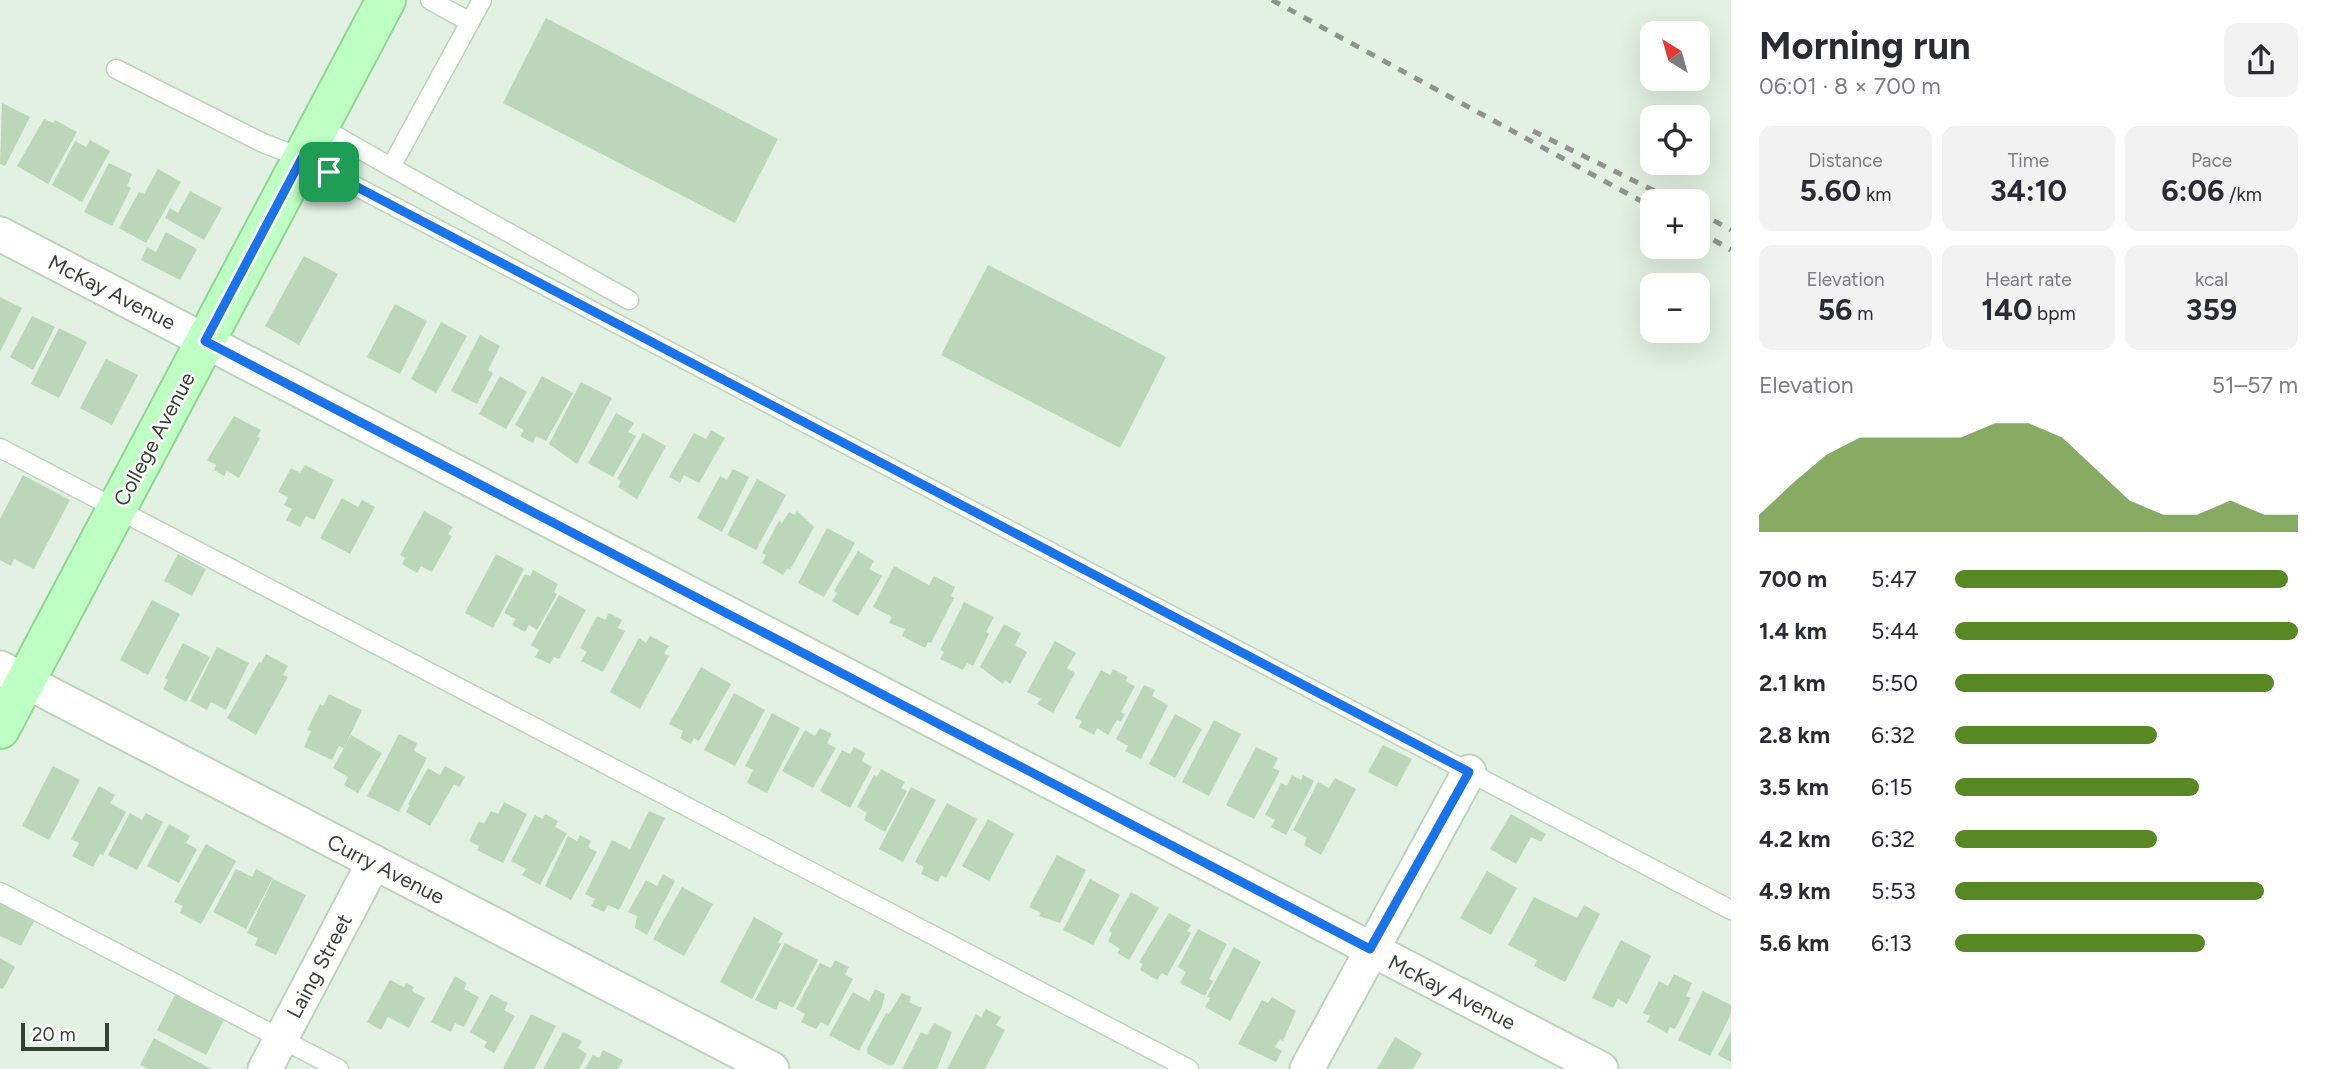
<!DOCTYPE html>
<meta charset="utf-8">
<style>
body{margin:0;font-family:Figtree,sans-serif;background:#f2f2f3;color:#2b2b33;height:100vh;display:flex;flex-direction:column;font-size:26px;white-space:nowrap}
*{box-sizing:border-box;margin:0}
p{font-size:23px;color:#7c7c81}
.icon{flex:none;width:38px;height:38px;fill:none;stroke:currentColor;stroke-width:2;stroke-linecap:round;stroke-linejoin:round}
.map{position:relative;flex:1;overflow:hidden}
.panel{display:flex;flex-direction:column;background:#fff;width:595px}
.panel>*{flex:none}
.needle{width:46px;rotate:323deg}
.fabs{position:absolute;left:1640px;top:21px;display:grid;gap:14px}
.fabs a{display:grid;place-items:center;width:70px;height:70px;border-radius:14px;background:#fff;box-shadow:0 7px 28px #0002;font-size:35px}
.scale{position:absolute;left:21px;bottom:18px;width:88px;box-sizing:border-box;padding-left:7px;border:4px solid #344233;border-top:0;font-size:19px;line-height:24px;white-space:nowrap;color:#344233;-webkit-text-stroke:5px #fff;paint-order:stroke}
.pin{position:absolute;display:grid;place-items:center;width:60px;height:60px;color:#fff;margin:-30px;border-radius:14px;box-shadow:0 4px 10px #0006}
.round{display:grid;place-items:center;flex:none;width:74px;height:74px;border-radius:14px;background:#f2f2f3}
.headline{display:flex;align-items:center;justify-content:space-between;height:119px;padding:0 28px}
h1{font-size:38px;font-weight:700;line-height:52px}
.stats{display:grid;grid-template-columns:repeat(3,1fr);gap:10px;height:119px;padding:7px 28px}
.stats div{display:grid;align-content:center;border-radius:14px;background:#f2f2f3;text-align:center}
.stats b{font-size:30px;font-weight:700}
.stats small{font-size:19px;font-weight:400}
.stats p{font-size:19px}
.chart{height:196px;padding:14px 28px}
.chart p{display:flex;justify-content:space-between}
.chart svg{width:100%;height:126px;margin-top:7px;fill:#578823;opacity:.7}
ul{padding:0 28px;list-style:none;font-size:23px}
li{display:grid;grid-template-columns:112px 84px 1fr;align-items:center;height:52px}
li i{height:18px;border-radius:9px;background:#578823}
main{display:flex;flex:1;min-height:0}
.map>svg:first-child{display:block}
.building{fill:#bcd6ba}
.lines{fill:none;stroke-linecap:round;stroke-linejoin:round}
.lane-casing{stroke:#bcd4bc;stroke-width:21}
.street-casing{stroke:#bcd4bc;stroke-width:37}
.secondary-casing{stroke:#93d597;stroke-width:42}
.lane{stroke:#fff;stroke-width:18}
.street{stroke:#fff;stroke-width:33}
.secondary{stroke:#beffc3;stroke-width:38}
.rail{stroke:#929292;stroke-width:5;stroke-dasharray:9 9;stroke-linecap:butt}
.route-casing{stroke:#fff;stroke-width:14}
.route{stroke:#1a73e8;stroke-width:9}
.labels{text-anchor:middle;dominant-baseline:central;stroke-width:5;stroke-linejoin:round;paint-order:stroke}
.street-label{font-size:21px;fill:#344233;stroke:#fff}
</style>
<main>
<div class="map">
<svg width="1731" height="1069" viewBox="0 0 1731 1069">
<rect width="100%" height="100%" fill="#e2f1e2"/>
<!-- building -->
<g class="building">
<polygon points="546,18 778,139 735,223 503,103"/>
<polygon points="2,103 30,117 5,166 0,164"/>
<polygon points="44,119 53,123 55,120 77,132 48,184 17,166"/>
<polygon points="90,140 110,151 82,202 52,185 75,141 86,147"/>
<polygon points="109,163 132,174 127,186 131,188 112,226 84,212"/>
<polygon points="158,169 181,182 146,243 119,228 139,192 144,194"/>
<polygon points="190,191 222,208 204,240 165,218 170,208 178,213"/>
<polygon points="166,232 197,249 180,280 141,260 147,247 156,252"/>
<polygon points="304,256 338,274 299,345 265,326"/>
<polygon points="988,265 1166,357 1120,448 941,355"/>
<polygon points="0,297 22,308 0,352"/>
<polygon points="395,304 427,321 400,374 367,357"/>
<polygon points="32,316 55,327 33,370 10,357"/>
<polygon points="441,322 467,336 436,393 411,379"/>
<polygon points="59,328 87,342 59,398 31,384"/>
<polygon points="480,335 500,346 488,370 493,373 477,404 451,391"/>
<polygon points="106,359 138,375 112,425 80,408"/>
<polygon points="500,376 527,392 506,429 479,414"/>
<polygon points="542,376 573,393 546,441 536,436 533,443 520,436 524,430 515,425"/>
<polygon points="581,382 612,398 577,464 549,444"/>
<polygon points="616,413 634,423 628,432 636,436 613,477 588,463"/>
<polygon points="234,416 261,430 257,437 260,438 239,478 227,471 224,476 214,470 216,465 207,460"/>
<polygon points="711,430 725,438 699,483 684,475 680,483 669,477 694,433 706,439"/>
<polygon points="643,433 666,446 637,499 618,487 621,481 617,479"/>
<polygon points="305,465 334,480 314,520 306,516 300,527 286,520 292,509 284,505 288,497 278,492 291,468 300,473"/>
<polygon points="733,469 749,477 722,532 697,518 720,476 727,480"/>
<polygon points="23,475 70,500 34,569 14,559 11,566 0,560 0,519"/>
<polygon points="757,479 786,495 756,550 727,535"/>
<polygon points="342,498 358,507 362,500 375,507 350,554 320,538"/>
<polygon points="424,511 453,527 448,534 452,536 432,572 421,566 417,573 402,564 405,558 400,555"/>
<polygon points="797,511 814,527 790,570 787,568 783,575 762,563 766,555 762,553 779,521 782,523 789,512 795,515"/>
<polygon points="827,528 855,543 824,597 798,583"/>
<polygon points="858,551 874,561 869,569 882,576 858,616 832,601 837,593 834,591"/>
<polygon points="178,554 206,569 192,596 164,581"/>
<polygon points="496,554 524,569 493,628 465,613"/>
<polygon points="894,566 929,585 934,576 955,587 951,596 954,598 931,643 928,642 925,648 902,636 905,629 889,623 892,617 873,607"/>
<polygon points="533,570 558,584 554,592 557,594 537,630 529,625 525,632 512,625 516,619 504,613 525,574 530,576"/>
<polygon points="559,595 586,610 559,659 554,657 550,664 535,657 539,650 531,645"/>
<polygon points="152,600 180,614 148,675 120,660"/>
<polygon points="964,602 994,617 986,632 989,634 973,666 967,663 963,670 940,659 944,652 940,650"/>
<polygon points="609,613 622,620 618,628 625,631 603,672 581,661 587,652 580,648 597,616 605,620"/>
<polygon points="1004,624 1021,633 1015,645 1027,652 1010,684 1005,680 1003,684 980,667"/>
<polygon points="650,636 669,646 664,653 669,656 640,709 610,692 639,638 646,643"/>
<polygon points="1055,641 1076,653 1067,668 1075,673 1053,713 1037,704 1041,699 1027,692"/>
<polygon points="183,643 210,657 186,702 163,689 168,680 165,678"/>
<polygon points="217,647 249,663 226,710 211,702 207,710 190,701"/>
<polygon points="266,654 288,666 283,675 288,677 256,735 227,718 259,662 261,663"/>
<polygon points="701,667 731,684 699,741 694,738 691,744 680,738 683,731 669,724"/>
<polygon points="1113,669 1128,677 1125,681 1135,686 1121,712 1125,714 1121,722 1117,720 1108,735 1097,728 1094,735 1079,727 1082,721 1075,718 1101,670 1110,675"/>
<polygon points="1144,685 1155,690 1152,696 1168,705 1141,759 1125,751 1128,746 1116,739"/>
<polygon points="734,693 765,710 735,766 704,750"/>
<polygon points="329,694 362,710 344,748 339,746 332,760 304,747 311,731 307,730 320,704 323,706"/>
<polygon points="772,713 800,728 767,793 747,783 753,770 745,766"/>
<polygon points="1175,714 1202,729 1175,778 1149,764"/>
<polygon points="1214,720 1241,734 1209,796 1182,782"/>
<polygon points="820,728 832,734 827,743 836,748 813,788 782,771 805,730 815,736"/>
<polygon points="399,734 417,743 414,751 427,758 399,812 367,796"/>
<polygon points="351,735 382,753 358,793 344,785 348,777 333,768"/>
<polygon points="1383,745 1412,759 1397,787 1368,772"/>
<polygon points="854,747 865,753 862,761 872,767 850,808 820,791 842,750 850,754"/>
<polygon points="1256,747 1278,758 1273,768 1280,771 1254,819 1226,805"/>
<polygon points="53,766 80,780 49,840 22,826"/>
<polygon points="445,766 465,777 459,787 454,784 430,826 406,812 410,805 408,804 428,768 440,775"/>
<polygon points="881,769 905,782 901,788 907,791 885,832 864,820 867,813 857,807 874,775 877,777"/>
<polygon points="1292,775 1301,780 1303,775 1314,781 1286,835 1271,827 1275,820 1265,815 1281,783 1287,786"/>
<polygon points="1335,778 1356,789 1321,855 1304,845 1307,838 1293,830 1318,782 1329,788"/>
<polygon points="99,786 115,795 110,803 126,812 103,855 100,854 93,867 72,856 79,843 71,839"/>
<polygon points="911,787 936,800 903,862 879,849"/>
<polygon points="504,802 527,814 503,863 477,850 479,846 469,841 479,821 484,824 491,811 498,814"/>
<polygon points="947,803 977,819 946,878 941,875 938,882 921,874 924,867 915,862"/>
<polygon points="649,811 665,818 619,910 608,905 604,912 591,906 595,899 585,894 612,840 630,849"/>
<polygon points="130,813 142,820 146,813 163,822 137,870 108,855"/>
<polygon points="545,814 558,821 555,827 567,833 540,885 522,875 526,869 511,861 535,815 543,819"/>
<polygon points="1511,814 1546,834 1541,842 1531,837 1516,864 1490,849"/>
<polygon points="988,819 1014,834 989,881 962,866"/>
<polygon points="169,824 190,836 186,843 197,849 179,883 147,866"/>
<polygon points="580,835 591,841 588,847 597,852 571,900 545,886 568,836 577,841"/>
<polygon points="206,844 236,861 201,924 180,913 183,906 174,902"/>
<polygon points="1057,855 1086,870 1060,923 1039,916 1041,913 1029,907"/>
<polygon points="236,869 252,877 256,869 273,878 246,929 213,912"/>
<polygon points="1487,871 1517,888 1491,935 1460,918"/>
<polygon points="663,874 675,881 647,935 635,928 637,916 628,912 646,880 657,886"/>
<polygon points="273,879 306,895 276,955 255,945 258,938 247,933"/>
<polygon points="1090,879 1120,895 1093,945 1063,930"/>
<polygon points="682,887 713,904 684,956 653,939"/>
<polygon points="1131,892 1159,908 1129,960 1117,953 1120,949 1108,941 1112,933 1109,931"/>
<polygon points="1534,897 1577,918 1584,905 1600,914 1565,982 1534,966 1537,960 1508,945"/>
<polygon points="0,902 35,919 21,946 0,936"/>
<polygon points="1169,913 1191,925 1187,931 1191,933 1167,976 1162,973 1157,980 1140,970 1143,964 1139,962"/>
<polygon points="754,917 783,933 778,943 781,944 752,999 720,982"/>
<polygon points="1198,929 1227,944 1209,979 1213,981 1205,996 1180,983 1186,972 1178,967"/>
<polygon points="1621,940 1651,956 1627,1004 1618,999 1613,1008 1592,998"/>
<polygon points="785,943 818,960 793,1008 780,1001 776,1010 755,1000"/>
<polygon points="1234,947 1261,962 1230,1021 1205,1007 1210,998 1207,997"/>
<polygon points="0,958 15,967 3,989 0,988"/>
<polygon points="835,960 849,967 845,975 853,979 828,1026 821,1022 816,1029 801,1022 805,1014 796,1009 820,963 831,968"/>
<polygon points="1674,974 1692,983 1686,996 1691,998 1675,1029 1670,1027 1667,1033 1647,1022 1650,1016 1643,1013 1659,981 1668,986"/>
<polygon points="455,976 467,983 464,989 479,997 464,1027 455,1023 451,1032 431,1022"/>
<polygon points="390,980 404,987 406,983 414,987 412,991 425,998 409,1028 388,1017 381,1030 367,1022"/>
<polygon points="875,989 885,994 882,1007 859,1051 829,1035 853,992 869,1001"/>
<polygon points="1703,991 1731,1005 1731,1014 1710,1056 1678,1040"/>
<polygon points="902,993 911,997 909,1002 922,1008 894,1064 890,1066 868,1054 867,1049 886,1013 889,1014"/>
<polygon points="491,994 508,1003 504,1010 515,1016 494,1053 484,1047 487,1042 470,1032"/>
<polygon points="175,995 224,1020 206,1055 157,1030"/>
<polygon points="1272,997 1296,1011 1283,1041 1280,1039 1275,1047 1282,1051 1276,1062 1238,1044 1262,1000 1268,1003"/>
<polygon points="986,1009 1001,1017 996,1025 1005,1030 985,1069 947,1069 976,1014 981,1017"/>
<polygon points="531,1014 556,1026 534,1069 505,1069 503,1068"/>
<polygon points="934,1023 952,1032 937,1069 902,1069 921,1032 927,1035"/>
<polygon points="1731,1031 1731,1062 1718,1055"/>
<polygon points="563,1032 582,1041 578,1048 587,1054 579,1069 543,1069"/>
<polygon points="1395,1037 1422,1053 1413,1069 1377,1069"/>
<polygon points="154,1038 211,1069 148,1069 140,1065"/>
<polygon points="603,1050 623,1060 618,1069 585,1069 593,1055 599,1058"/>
</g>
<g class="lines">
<defs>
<g id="lane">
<polyline points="430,0 470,22"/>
<polyline points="116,69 263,143 302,158 1731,910"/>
<polyline points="319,126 391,167 482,0"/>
<polyline points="391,167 629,300"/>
<polyline points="0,448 1189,1069"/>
<polyline points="0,892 339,1069"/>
</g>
<g id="street">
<polyline points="0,234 1601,1069"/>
<polyline points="0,668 772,1069"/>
<polyline points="265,1069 374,862"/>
<polyline points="1307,1069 1469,772"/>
</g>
<polyline id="secondary" points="0,729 386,0"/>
</defs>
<!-- lane casing -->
<use href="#lane" class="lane-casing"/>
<!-- street casing -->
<use href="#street" class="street-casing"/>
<!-- secondary casing -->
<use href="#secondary" class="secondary-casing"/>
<!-- lane -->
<use href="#lane" class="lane"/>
<!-- street -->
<use href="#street" class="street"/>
<!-- secondary -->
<use href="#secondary" class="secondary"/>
<!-- rail -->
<g class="rail">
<polyline points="1272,0 1652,207"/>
<polyline points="1533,131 1675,201"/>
<polyline points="1698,212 1731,230"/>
<polyline points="1698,231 1731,250"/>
</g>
</g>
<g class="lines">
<defs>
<polygon id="route" points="302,158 1469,772 1370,949 205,341"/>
</defs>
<!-- route casing -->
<use href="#route" class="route-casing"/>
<!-- route -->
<use href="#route" class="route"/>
</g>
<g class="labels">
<!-- street labels -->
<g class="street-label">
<text transform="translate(112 292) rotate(27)">McKay Avenue</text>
<text transform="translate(154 439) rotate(-62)">College Avenue</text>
<text transform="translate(386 869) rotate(27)">Curry Avenue</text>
<text transform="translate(319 966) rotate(-62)">Laing Street</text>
<text transform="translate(1452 992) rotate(27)">McKay Avenue</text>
</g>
</g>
</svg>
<div class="fabs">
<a><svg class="needle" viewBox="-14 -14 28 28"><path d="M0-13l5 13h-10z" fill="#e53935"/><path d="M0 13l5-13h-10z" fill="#7c7c81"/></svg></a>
<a><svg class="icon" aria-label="locate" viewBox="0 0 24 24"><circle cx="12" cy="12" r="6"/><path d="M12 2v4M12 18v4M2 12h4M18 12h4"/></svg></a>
<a>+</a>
<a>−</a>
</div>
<div class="scale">20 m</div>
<div class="pin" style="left:329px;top:172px;background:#1e9e55"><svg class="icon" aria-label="arrive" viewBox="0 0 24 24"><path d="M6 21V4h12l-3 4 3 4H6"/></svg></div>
</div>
<section class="panel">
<div class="headline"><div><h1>Morning run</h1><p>06:01 · 8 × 700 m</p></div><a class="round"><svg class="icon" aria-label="share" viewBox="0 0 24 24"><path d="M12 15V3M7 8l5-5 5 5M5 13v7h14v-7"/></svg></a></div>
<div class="stats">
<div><p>Distance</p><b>5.60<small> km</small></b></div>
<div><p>Time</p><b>34:10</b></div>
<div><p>Pace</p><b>6:06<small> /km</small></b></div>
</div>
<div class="stats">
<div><p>Elevation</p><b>56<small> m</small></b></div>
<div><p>Heart rate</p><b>140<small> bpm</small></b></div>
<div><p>kcal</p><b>359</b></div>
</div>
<div class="chart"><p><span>Elevation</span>51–57 m</p>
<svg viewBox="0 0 160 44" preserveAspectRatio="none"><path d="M0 44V38L10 27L20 17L30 11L40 11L50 11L60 11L70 6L80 6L90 11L100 22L110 33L120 38L130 38L140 33L150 38L160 38V44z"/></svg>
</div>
<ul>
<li><b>700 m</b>5:47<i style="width:97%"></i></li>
<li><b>1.4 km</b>5:44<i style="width:100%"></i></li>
<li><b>2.1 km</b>5:50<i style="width:93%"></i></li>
<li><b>2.8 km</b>6:32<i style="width:59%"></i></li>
<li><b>3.5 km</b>6:15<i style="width:71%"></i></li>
<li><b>4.2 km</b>6:32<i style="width:59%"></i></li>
<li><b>4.9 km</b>5:53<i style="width:90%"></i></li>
<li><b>5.6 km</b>6:13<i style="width:73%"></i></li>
</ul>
</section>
</main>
